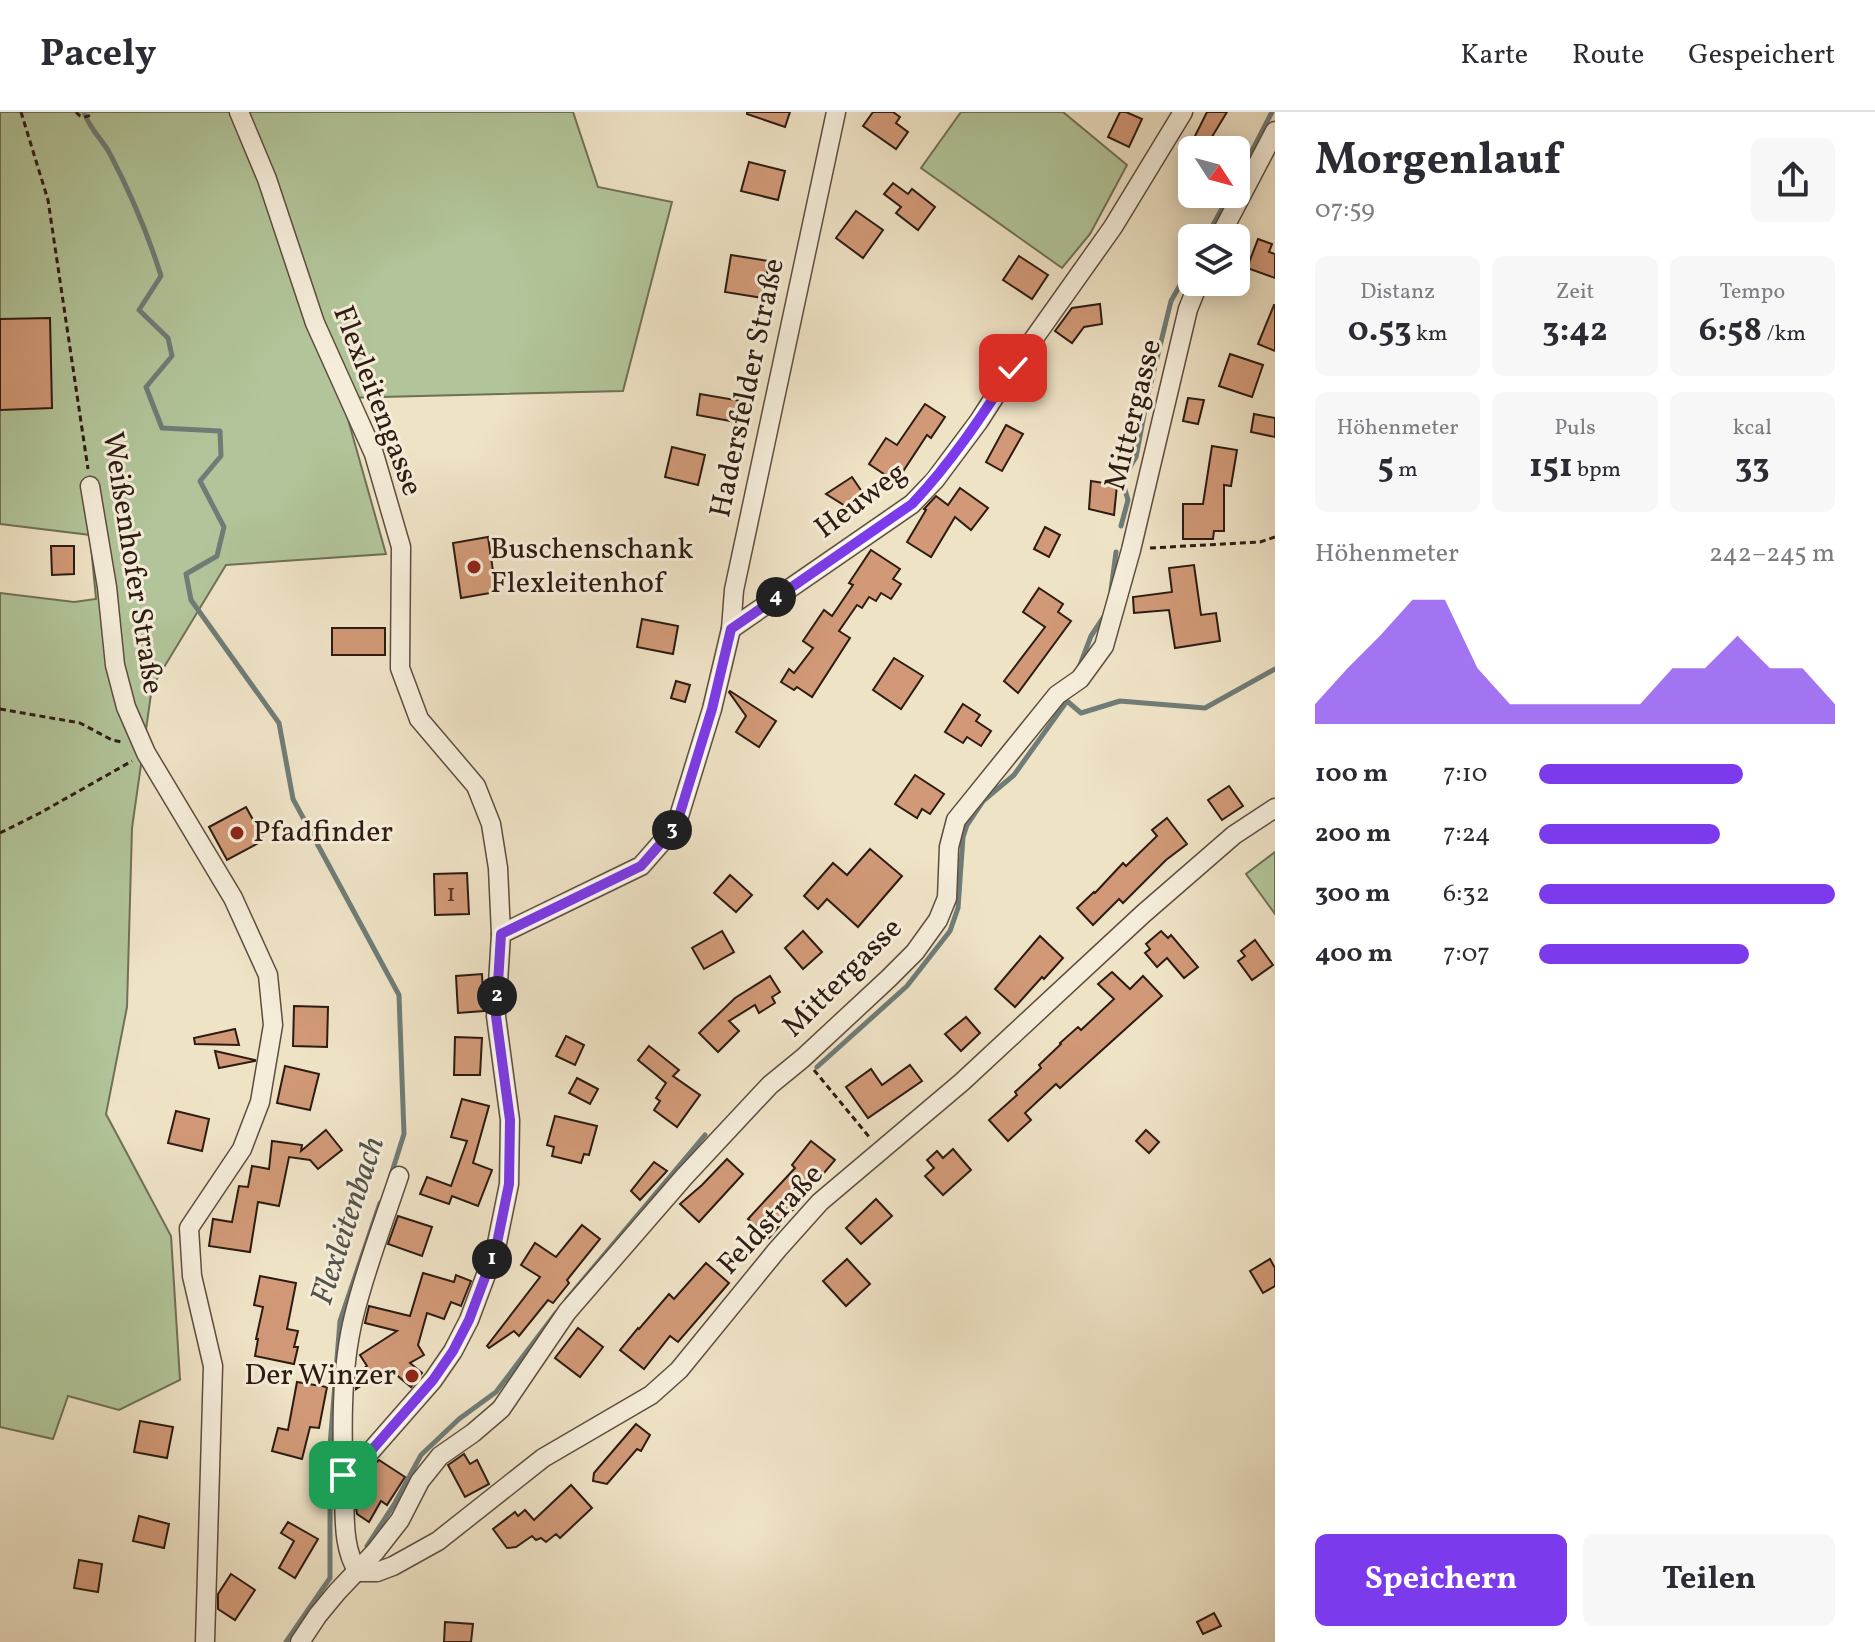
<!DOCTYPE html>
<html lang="de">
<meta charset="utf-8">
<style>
body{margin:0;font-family:Vollkorn,serif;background:#f7f7f7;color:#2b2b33;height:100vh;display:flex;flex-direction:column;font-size:30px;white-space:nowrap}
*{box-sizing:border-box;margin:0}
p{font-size:26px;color:#7c7c81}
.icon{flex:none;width:44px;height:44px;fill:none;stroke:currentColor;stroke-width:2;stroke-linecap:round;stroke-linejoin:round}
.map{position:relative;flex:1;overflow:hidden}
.drawer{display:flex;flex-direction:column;background:#fff;width:600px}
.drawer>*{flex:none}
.needle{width:52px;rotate:126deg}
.tools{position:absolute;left:1178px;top:24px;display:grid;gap:16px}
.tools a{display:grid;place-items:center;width:72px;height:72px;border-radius:12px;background:#fff;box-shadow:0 4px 20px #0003;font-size:40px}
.pin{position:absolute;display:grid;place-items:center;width:68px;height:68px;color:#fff;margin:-34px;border-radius:16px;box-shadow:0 4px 12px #0006}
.km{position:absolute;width:40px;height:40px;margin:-20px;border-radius:50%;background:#222;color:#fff;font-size:22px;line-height:40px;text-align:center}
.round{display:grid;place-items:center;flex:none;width:84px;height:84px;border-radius:12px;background:#f7f7f7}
.headline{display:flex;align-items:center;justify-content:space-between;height:136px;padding:0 40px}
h1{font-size:44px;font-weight:700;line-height:60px}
.metrics{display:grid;grid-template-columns:repeat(3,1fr);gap:12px;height:136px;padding:8px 40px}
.metrics div{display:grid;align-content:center;border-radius:12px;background:#f7f7f7;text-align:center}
.metrics b{font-size:34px;font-weight:700}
.metrics small{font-size:22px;font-weight:400}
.metrics p{font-size:22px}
.chart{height:224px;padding:16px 40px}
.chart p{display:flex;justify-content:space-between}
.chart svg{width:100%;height:144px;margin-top:8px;fill:#7c3aed;opacity:.7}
.button{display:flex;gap:16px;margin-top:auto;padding:16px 40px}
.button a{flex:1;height:92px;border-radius:12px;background:#7c3aed;color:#fff;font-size:32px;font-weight:700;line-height:92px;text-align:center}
.button a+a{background:#f7f7f7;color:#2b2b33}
ul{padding:0 40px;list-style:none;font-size:26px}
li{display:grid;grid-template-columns:128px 96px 1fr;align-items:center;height:60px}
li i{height:20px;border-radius:10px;background:#7c3aed}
header{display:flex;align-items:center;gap:48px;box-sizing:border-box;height:112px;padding:0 40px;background:#fff;border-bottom:2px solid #e1e1e2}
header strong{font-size:38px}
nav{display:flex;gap:44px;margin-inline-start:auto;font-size:28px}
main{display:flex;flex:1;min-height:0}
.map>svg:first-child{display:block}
.green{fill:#b2c59a;stroke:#707056;stroke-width:2}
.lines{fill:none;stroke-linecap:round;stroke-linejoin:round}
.stream{stroke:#6f7c77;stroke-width:5}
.building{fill:#d19977;stroke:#2d1b12;stroke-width:2}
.street-casing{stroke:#5e4d3f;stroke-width:21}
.path{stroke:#2d1b12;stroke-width:3;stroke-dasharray:6 4;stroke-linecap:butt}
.street{stroke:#f5edda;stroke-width:18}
.route-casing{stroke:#fff;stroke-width:16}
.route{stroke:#7c3aed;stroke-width:10}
.poi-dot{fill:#8f2418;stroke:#f5edda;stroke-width:3}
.labels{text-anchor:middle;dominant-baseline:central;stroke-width:6;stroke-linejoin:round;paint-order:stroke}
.number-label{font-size:26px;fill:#563a2b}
.street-label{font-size:30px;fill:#2d1b12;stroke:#f5edda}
.poi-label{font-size:30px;fill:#2d1b12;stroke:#f5edda;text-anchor:start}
.water-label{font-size:32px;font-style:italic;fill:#54544d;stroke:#f5edda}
</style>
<header>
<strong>Pacely</strong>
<nav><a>Karte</a><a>Route</a><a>Gespeichert</a></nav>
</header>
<main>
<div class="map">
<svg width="1275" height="1530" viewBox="0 0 1275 1530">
<rect width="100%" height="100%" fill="#efe3c6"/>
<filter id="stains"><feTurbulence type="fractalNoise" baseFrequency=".0025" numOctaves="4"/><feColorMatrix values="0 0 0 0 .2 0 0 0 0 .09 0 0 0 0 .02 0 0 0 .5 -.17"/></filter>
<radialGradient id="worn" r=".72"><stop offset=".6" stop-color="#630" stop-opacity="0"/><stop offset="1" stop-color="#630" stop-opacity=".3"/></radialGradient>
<!-- green -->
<g class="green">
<polygon points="0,0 573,0 598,75 672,90 623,279 342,286 386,442 226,453 152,575 132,716 127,895 106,1002 171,1124 180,1268 119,1298 68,1284 53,1327 0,1315 0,481 74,490 96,487 90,423 0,412"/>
<polygon points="961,0 1063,0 1127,53 1090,122 1062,156 921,56"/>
<polygon points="1275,740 1275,802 1246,762"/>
</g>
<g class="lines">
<!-- stream -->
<g class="stream">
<path d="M84 0C91 20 101 25 110 42 131 82 148 122 161 164L139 198 168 226 172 244 146 275 162 316 220 319 221 344 200 369 224 415 217 444 186 462 191 488 279 611 293 687 399 883 404 1022 391 1063"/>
<polyline points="1236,70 1272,0"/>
<polyline points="1206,126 1230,82"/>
<polyline points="1121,414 1128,388 1122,368 1136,345 1147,287 1171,189 1192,152"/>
<polyline points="1111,478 1116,440"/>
<polyline points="1080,553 1091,524 1105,503"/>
<polyline points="817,955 907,874 950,819 958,796 963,725 967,713 983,689 1014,663 1067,589 1081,601 1120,589 1205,596 1275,557"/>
<polyline points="567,1187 705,1023"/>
<polyline points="367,1434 395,1391 421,1343 459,1307 496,1280 556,1201"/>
<polyline points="286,1530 330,1466 330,1334 340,1209 380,1091"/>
</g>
</g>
<!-- building -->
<g class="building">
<polygon points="747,0 790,0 785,15 747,2"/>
<polygon points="873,0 893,0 900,5 896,11 908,20 896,37 863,14"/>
<polygon points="1120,0 1126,0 1142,7 1129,35 1108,25"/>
<polygon points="1207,0 1227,0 1204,38 1188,38"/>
<polygon points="749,50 785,59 778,88 741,79"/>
<polygon points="893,71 908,82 912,77 935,95 918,118 896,101 901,95 884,82"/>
<polygon points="856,99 883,118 863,146 836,126"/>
<polygon points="1258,127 1272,132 1269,140 1275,142 1275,166 1247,156"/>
<polygon points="731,143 769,149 763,186 725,180"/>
<polygon points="1019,144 1048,163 1032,187 1003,168"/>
<polygon points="1100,192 1102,212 1084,215 1072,231 1055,219 1072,196"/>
<polygon points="1274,193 1275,193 1275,239 1258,232"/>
<polygon points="50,206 52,296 0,298 0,207"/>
<polygon points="1230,242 1263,253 1252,285 1219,274"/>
<polygon points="700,282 741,289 736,310 697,303"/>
<polygon points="1188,286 1204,288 1198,312 1183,309"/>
<polygon points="925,292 945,305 931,326 927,323 896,370 869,352 886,326 897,333"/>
<polygon points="1254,302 1275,306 1275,325 1251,320"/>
<polygon points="1006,313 1023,322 1002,359 986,350"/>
<polygon points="1212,334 1237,338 1231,374 1224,373 1224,419 1214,419 1213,427 1183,427 1183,392 1203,392"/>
<polygon points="672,335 705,343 698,373 665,365"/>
<polygon points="852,365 869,390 855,400 826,382"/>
<polygon points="1091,369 1117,373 1114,403 1089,397"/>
<polygon points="960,376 988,396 971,418 955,405 931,445 907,430 926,398 924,397 936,384 948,393"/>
<polygon points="1045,415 1060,423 1049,445 1034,437"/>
<polygon points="488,425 496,480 461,486 453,431"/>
<polygon points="51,434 74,434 74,462 52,463"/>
<polygon points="871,438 900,457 893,467 901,472 891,487 881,481 876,489 869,485 862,496 857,493 839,519 850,526 812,585 797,575 794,578 781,570 789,557 794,561 813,536 803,529 824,498 832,504 853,473 849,471"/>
<polygon points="1194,453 1201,503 1216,501 1220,529 1175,536 1169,498 1134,501 1133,485 1172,480 1169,456"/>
<polygon points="1039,476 1063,492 1058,500 1071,509 1018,581 1004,569 1045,515 1023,500"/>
<polygon points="642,507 678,514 673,542 637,535"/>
<rect x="332" y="516" width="53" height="27"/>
<polygon points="894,546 923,564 901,597 873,578"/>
<polygon points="676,569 690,573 685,590 671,586"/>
<polygon points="730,579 776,609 759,635 736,620 746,604 729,580"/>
<polygon points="963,592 980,603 976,609 991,619 981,634 967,625 963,631 945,620"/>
<polygon points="915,663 944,682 930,702 922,697 917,706 895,692"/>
<polygon points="1229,674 1243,694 1222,708 1208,688"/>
<polygon points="246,695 264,728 227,748 209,715"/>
<polygon points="1167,706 1187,732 1166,748 1123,791 1119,787 1093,813 1077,796 1094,780 1095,781 1123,751 1126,754 1157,724 1152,718"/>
<polygon points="870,737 902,764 858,815 827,787 818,797 804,784 833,751 847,763"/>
<polygon points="467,761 469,802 435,803 434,762"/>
<polygon points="730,763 752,783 736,800 714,781"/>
<polygon points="722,819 734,840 704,857 692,836"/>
<polygon points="803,819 822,840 803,857 785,836"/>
<polygon points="1161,819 1168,826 1171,823 1198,855 1184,866 1167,846 1157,855 1145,841 1150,837 1146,832"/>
<polygon points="1040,824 1063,846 1044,867 1042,865 1015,895 995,877"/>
<polygon points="1255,828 1273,853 1252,868 1238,849 1245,844 1241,839"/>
<polygon points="1112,860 1130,877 1143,864 1162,884 1060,976 1056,972 1025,1001 1031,1008 1008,1029 989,1008 1017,983 1015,980 1041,956 1039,953 1061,932 1060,931 1078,915 1081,918 1114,887 1098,872"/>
<polygon points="482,862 484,899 458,901 456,864"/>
<polygon points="770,864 780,880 772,885 775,891 759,901 755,893 729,909 739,919 718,940 699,921 735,886"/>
<polygon points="294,894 328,895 327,935 293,934"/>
<polygon points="966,905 980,921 961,939 945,922"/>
<polygon points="235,917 239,933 195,932 194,926"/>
<polygon points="566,924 584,933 575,953 556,944"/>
<polygon points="455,925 482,926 480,963 454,963"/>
<polygon points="649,934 679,958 673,964 700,983 677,1015 654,998 660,989 656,986 666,971 638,948"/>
<polygon points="215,939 255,948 255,949 219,956"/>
<polygon points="910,953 922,969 868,1006 846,975 871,957 882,973"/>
<polygon points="285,954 319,962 310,998 277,991"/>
<polygon points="577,966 598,977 590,992 569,981"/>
<polygon points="462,987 489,994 473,1051 492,1058 478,1094 452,1084 449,1092 420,1082 427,1065 451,1074 467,1029 451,1025"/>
<polygon points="176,999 209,1007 202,1039 168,1031"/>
<polygon points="555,1004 597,1014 589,1043 584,1042 581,1051 552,1044 554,1035 547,1033"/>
<polygon points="326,1018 342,1038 318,1057 310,1048 289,1045 279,1094 258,1090 250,1140 209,1134 213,1107 232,1110 239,1074 248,1075 252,1054 269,1057 272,1029 302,1033 301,1039"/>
<polygon points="1146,1018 1159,1030 1149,1041 1136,1029"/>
<polygon points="811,1029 835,1048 769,1126 748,1107 795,1056 792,1053"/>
<polygon points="953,1037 971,1058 943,1083 925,1064 934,1056 927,1048 937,1039 943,1046"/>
<polygon points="727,1047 743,1062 699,1110 680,1092 702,1073"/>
<polygon points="654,1050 667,1059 640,1088 631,1079"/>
<polygon points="876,1087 892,1104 861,1132 846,1116"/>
<polygon points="398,1104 432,1115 422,1144 388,1132"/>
<polygon points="582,1113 600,1127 567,1168 569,1171 553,1191 548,1188 519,1224 514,1219 489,1236 487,1234 540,1165 521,1153 535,1131 556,1145"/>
<polygon points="847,1147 870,1172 846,1194 823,1169"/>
<polygon points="1270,1147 1275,1156 1275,1174 1263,1181 1250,1159"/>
<polygon points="706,1151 729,1171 678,1230 670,1224 644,1257 620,1238 638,1216 639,1217 669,1182 674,1187"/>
<polygon points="423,1161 454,1170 456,1163 471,1169 461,1194 451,1190 444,1207 427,1201 418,1233 424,1243 410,1251 422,1261 411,1275 388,1256 356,1277 357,1261 367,1254 360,1243 397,1219 365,1211 369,1194 410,1204"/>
<polygon points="260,1164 296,1171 287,1217 298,1219 294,1235 298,1235 294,1252 255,1244 258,1227 256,1227 263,1195 254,1193"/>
<polygon points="578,1216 603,1235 580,1265 555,1246"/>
<polygon points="297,1270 327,1275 319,1316 310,1315 302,1347 272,1339 278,1316 288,1318"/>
<polygon points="140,1309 173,1315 167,1346 134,1340"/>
<polygon points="636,1312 650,1323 641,1339 637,1337 607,1372 593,1369 594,1361"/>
<polygon points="464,1342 470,1352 477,1348 489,1372 465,1385 448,1353"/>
<polygon points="379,1348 405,1365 387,1393 381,1389 369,1410 357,1402 356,1396 363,1386 356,1382 356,1379 371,1355"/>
<polygon points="571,1373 592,1396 560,1426 556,1422 546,1430 541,1426 536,1428 532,1424 516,1435 507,1436 493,1417 515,1400 518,1404 525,1398 534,1408"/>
<polygon points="139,1404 169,1412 164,1436 133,1429"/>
<polygon points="288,1410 318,1427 295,1466 279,1456 294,1429 281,1421"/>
<polygon points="79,1448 102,1452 98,1480 74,1476"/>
<polygon points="231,1462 255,1478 235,1508 218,1497 218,1482"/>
<polygon points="1214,1501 1221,1514 1203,1522 1197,1510"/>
<polygon points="445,1510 473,1512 471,1530 444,1530"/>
</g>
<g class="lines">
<defs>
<g id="street">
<polyline points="239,0 267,67 315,211 374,342 401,435 400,556 419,607 476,674 491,712 498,756 501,822"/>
<polyline points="1219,126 1275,19"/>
<polyline points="90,374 107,475 115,553 126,595 146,641 233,786 268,863 273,913 260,990 242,1037 189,1116 192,1164 213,1254 205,1530"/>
<polyline points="731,517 912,392 935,368 979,309 1013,256 1113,115 1183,0"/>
<polyline points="343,1363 370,1340 433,1268 453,1239 469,1208 496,1136 509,1072 510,1008 496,904 501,822 641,754 676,714 712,597 731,517 734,478 836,0"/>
<polyline points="358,1460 377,1460 393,1454 438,1429 543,1346 651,1283 679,1258 777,1138 820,1090 962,970 1143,802 1234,723 1275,696"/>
<path d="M358 1460C343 1437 345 1408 344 1382 342 1326 340 1259 354 1204 365 1158 384 1109 399 1064"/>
<polyline points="300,1530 318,1503 337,1480 375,1440 400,1408 420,1369 440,1344 473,1321 501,1297 567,1200 684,1065 770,973 803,946 888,867 915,840 938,808 947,786 949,735 956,708 1057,583 1080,567 1104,534 1131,438 1188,197 1199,170"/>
</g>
</defs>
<!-- street casing -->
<use href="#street" class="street-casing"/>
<!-- path -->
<g class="path">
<polyline points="21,0 48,88 88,357"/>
<path d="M76 0C81 6 84 6 91 3L92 0"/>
<polyline points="1150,436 1260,430 1275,425"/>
<polyline points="0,597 80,611 112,628 122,630"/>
<polyline points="0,721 40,701 132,649"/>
<polyline points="814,958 870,1026"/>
</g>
<!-- street -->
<use href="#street" class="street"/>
</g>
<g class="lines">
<defs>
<path id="route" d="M343 1363 370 1340 433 1268 453 1239 469 1208 496 1136 509 1072 510 1008 496 904 501 822 641 754 676 714 712 597 731 517 912 392C951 351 982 304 1013 256"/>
</defs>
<!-- route casing -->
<use href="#route" class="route-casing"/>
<!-- route -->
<use href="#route" class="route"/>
</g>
<!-- markers -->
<g class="poi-dot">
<circle cx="474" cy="455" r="8"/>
<circle cx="237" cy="721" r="8"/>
<circle cx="412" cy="1264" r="8"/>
</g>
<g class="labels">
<!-- number labels -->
<g class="number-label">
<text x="451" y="782">1</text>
</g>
<!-- street labels -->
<g class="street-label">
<text transform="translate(748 276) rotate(-78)">Hadersfelder Straße</text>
<text transform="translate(377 289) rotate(69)">Flexleitengasse</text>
<text transform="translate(1134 303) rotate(-76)">Mittergasse</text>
<text transform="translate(861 389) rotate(-37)">Heuweg</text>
<text transform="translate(132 451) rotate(81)">Weißenhofer Straße</text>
<text transform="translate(843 866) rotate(-45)">Mittergasse</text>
<text transform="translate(771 1108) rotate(-47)">Feldstraße</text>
</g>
<!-- poi labels -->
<g class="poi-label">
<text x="490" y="438">Buschenschank<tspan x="490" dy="34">Flexleitenhof</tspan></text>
<text x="253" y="721">Pfadfinder</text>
<text x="396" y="1264" text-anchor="end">Der Winzer</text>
</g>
<!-- water labels -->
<g class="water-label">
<text transform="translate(349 1109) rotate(-72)">Flexleitenbach</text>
</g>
</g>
<rect width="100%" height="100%" filter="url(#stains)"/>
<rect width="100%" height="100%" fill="url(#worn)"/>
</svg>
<div class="tools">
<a><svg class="needle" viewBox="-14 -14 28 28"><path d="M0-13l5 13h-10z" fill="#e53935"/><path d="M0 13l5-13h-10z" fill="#7c7c81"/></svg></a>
<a><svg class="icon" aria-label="layers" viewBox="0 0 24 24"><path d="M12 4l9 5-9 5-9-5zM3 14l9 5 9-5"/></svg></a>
</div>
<div class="pin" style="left:343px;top:1363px;background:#1e9e55"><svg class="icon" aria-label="arrive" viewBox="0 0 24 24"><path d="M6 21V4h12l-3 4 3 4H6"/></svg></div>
<div class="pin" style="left:1013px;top:256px;background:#d93025"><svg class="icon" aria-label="check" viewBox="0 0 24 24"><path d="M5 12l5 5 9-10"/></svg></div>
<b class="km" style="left:492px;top:1147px">1</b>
<b class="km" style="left:497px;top:884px">2</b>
<b class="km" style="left:672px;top:718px">3</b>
<b class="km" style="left:776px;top:485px">4</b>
</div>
<section class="drawer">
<div class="headline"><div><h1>Morgenlauf</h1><p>07:59</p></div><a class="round"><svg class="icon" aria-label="share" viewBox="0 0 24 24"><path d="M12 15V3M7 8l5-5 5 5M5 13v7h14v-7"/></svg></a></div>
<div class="metrics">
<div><p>Distanz</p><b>0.53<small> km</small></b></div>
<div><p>Zeit</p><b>3:42</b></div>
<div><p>Tempo</p><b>6:58<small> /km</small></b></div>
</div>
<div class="metrics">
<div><p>Höhenmeter</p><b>5<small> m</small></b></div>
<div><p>Puls</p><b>151<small> bpm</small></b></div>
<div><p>kcal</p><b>33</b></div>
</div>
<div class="chart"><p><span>Höhenmeter</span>242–245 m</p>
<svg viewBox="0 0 160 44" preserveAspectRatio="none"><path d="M0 44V38L10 27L20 17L30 6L40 6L50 27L60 38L70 38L80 38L90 38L100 38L110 27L120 27L130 17L140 27L150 27L160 38V44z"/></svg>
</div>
<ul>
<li><b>100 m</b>7:10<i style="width:69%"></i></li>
<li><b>200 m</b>7:24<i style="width:61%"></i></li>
<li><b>300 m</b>6:32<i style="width:100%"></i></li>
<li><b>400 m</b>7:07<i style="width:71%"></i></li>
</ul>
<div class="button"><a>Speichern</a><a>Teilen</a></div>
</section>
</main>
